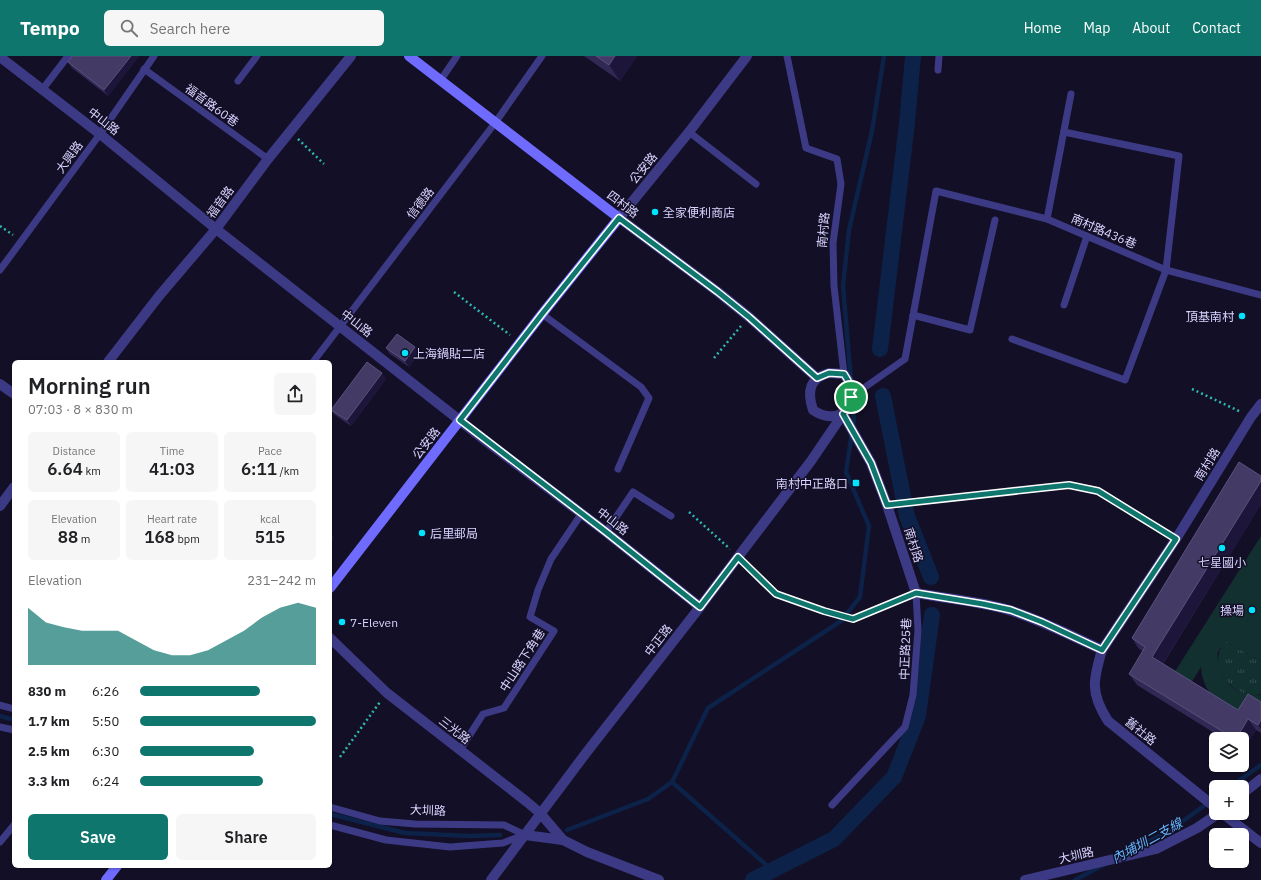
<!DOCTYPE html>
<meta charset="utf-8">
<style>
body{margin:0;font-family:"IBM Plex Sans","Noto Sans TC",sans-serif;background:#f6f6f6;color:#202124;height:100vh;display:flex;flex-direction:column;font-size:15px;white-space:nowrap}
*{box-sizing:border-box;margin:0}
p{font-size:13px;color:#757577}
.icon{flex:none;width:22px;height:22px;fill:none;stroke:currentColor;stroke-width:2;stroke-linecap:round;stroke-linejoin:round}
.map{position:relative;flex:1;overflow:hidden}
.drawer{position:absolute;left:12px;top:304px;width:320px;height:508px;display:flex;flex-direction:column;background:#fff;border-radius:6px;box-shadow:0 1px 3px #0004}
.drawer>*{flex:none}
.controls{position:absolute;left:1209px;top:676px;display:grid;gap:8px}
.controls a{display:grid;place-items:center;width:40px;height:40px;border-radius:6px;background:#fff;box-shadow:0 1px 3px #0004;font-size:20px}
.pin{position:absolute;display:grid;place-items:center;width:34px;height:34px;color:#fff;margin:-17px;border:2px solid #fff;border-radius:50%;box-shadow:0 1px 4px #0007}
.round{display:grid;place-items:center;flex:none;width:42px;height:42px;border-radius:6px;background:#f6f6f6}
.headline{display:flex;align-items:center;justify-content:space-between;height:68px;padding:0 16px}
h1{font-size:22px;font-weight:600;line-height:30px}
.figures{display:grid;grid-template-columns:repeat(3,1fr);gap:6px;height:68px;padding:4px 16px}
.figures div{display:grid;align-content:center;border-radius:6px;background:#f6f6f6;text-align:center}
.figures b{font-size:17px;font-weight:600}
.figures small{font-size:11px;font-weight:400}
.figures p{font-size:11px}
.chart{height:112px;padding:8px 16px}
.chart p{display:flex;justify-content:space-between}
.chart svg{width:100%;height:72px;margin-top:4px;fill:#0f766e;opacity:.7}
.primary-button{display:flex;gap:8px;margin-top:auto;padding:8px 16px}
.primary-button a{flex:1;height:46px;border-radius:6px;background:#0f766e;color:#fff;font-size:16px;font-weight:600;line-height:46px;text-align:center}
.primary-button a+a{background:#f6f6f6;color:#202124}
ul{padding:0 16px;list-style:none;font-size:13px}
li{display:grid;grid-template-columns:64px 48px 1fr;align-items:center;height:30px}
li i{height:10px;border-radius:5px;background:#0f766e}
header{display:flex;align-items:center;gap:24px;box-sizing:border-box;height:56px;padding:0 20px;background:#0f766e;color:#fff}
header strong{font-size:19px}
nav{display:flex;gap:22px;margin-inline-start:auto;font-size:14px}
.search{width:280px;height:36px;background:#f6f6f6;display:flex;align-items:center;gap:10px;box-sizing:border-box;padding:0 14px;border-radius:6px;color:#757577;font-size:15px}
.map>svg:first-child{display:block}
.grass{fill:url(#grass-tufts)}
.pitch{fill:#12302f}
.lines{fill:none;stroke-linecap:round;stroke-linejoin:round}
.stream{stroke:#0c2248;stroke-width:4.5}
.canal{stroke:#0c2248;stroke-width:16}
.path{stroke:#2fb8b0;stroke-width:2.5;stroke-dasharray:2 3;stroke-linecap:butt}
.service{stroke:#3d3a85;stroke-width:7}
.minor{stroke:#3d3a85;stroke-width:10}
.tertiary{stroke:#3d3a85;stroke-width:10}
.secondary{stroke:#6f6bff;stroke-width:10}
.wall{fill:#312854}
.shaded-wall{fill:#1d163a}
.building{fill:#433a66;stroke:#5a527e}
.route-casing{stroke:#fff;stroke-width:8}
.route{stroke:#0f766e;stroke-width:5}
.poi-dot{fill:#00e5ff;stroke:#130f26;stroke-width:1.5}
.labels{text-anchor:middle;dominant-baseline:central;stroke-width:3;stroke-linejoin:round;paint-order:stroke}
.street-label{font-size:12px;fill:#d9d4ff;stroke:#130f26}
.poi-label{font-size:12px;fill:#d9d4ff;stroke:#130f26;text-anchor:start}
.water-label{font-size:13px;font-style:italic;fill:#62b6ff;stroke:#130f26}
</style>
<header>
<strong>Tempo</strong>
<div class="search"><svg class="icon" aria-label="search" viewBox="0 0 24 24"><circle cx="10" cy="10" r="6"/><path d="M15 15l6 6"/></svg>Search here</div>
<nav><a>Home</a><a>Map</a><a>About</a><a>Contact</a></nav>
</header>
<div class="map">
<svg width="1261" height="824" viewBox="0 0 1261 824">
<defs>
<pattern id="grass-tufts" width="24" height="20" patternUnits="userSpaceOnUse"><rect width="24" height="20" fill="#12302f"/><path d="M3 7l-1-3M5 7V3M7 7l1-3M15 17l-1-3M17 17v-4M19 17l1-3" fill="none" stroke="#344d4e"/></pattern>
</defs>
<rect width="100%" height="100%" fill="#130f26"/>
<!-- grass -->
<path class="grass" d="M1224 584 1261 605V638C1241 643 1220 626 1218 605 1218 598 1221 591 1224 584Z"/>
<!-- pitch -->
<path class="pitch" d="M1261 480V605L1225 585C1223 588 1220 592 1218 596 1217 599 1218 605 1219 608 1222 629 1241 641 1261 639V658L1242 657 1212 640 1206 631 1202 620 1201 611 1191 627 1174 617Z"/>
<g class="lines">
<!-- stream -->
<g class="stream">
<polyline points="851,325 843,230 849,174 872,75 884,0"/>
<polyline points="0,660 14,664"/>
<polyline points="672,726 772,814"/>
<polyline points="1230,731 1261,709"/>
<polyline points="330,758 405,777 470,780 500,779"/>
<polyline points="567,774 648,743 672,726 708,652 841,565 860,541 869,470 846,416 854,363 853,348"/>
<polyline points="1129,796 1172,773 1216,741"/>
<polyline points="1075,824 1103,809"/>
</g>
<!-- canal -->
<g class="canal">
<polyline points="880,293 907,67 913,0"/>
<polyline points="883,340 907,460 931,521"/>
<polyline points="753,824 834,783 894,721 918,660 932,559"/>
</g>
<!-- path -->
<g class="path">
<polyline points="298,83 324,108"/>
<polyline points="0,170 13,179"/>
<polyline points="454,236 510,279"/>
<polyline points="714,302 741,270"/>
<polyline points="1192,333 1241,356"/>
<polyline points="689,456 730,493"/>
<polyline points="340,701 380,646"/>
</g>
<!-- service -->
<g class="service">
<polyline points="787,0 806,92 837,103 841,128 833,187 834,230 844,318"/>
<polyline points="144,13 268,103"/>
<polyline points="938,14 939,0"/>
<polyline points="238,25 257,0"/>
<polyline points="440,25 457,0"/>
<polyline points="42,34 68,0"/>
<polyline points="689,76 756,128"/>
<polyline points="1047,163 1071,38"/>
<polyline points="0,214 100,78 154,0"/>
<polyline points="1064,249 1087,180"/>
<polyline points="542,258 641,331 649,342 618,413"/>
<polyline points="913,259 970,274 995,164"/>
<polyline points="1012,283 1125,324 1166,214 1179,100 1064,76"/>
<polyline points="313,306 495,67 542,0"/>
<polyline points="851,341 905,303 936,135 1047,163 1166,214 1261,239"/>
<polyline points="887,449 1069,429 1099,435 1176,483"/>
<polyline points="606,476 633,436 671,460"/>
<polyline points="738,501 776,538 824,555 853,563 916,537 918,574 913,639 905,671 832,749"/>
<polyline points="0,649 14,653"/>
<polyline points="0,671 14,674"/>
<polyline points="460,694 483,658 504,652 554,575 530,561 538,534 551,503 582,457"/>
<polyline points="330,751 380,765 415,768 504,769 525,779"/>
<polyline points="330,769 386,784 450,791 503,787 524,779"/>
<polyline points="0,786 14,769"/>
</g>
<!-- minor -->
<g class="minor">
<polyline points="747,0 689,76 619,162 718,236 749,261 817,322"/>
<polyline points="0,1 100,78 216,173 486,385 606,476 700,551"/>
<polyline points="108,306 159,240 216,173 268,103 351,0"/>
<polyline points="0,328 14,338"/>
<polyline points="0,450 14,431"/>
<polyline points="330,582 387,637 527,746 540,757 563,784"/>
<polyline points="1242,738 1261,723"/>
<polyline points="525,779 563,784 587,796 659,824"/>
<polyline points="491,824 586,697 700,551 811,405 843,358"/>
<polyline points="1025,824 1156,793 1197,772 1219,757"/>
</g>
<!-- tertiary -->
<g class="tertiary">
<path d="M829 317 844 318C846 322 849 325 851 329 852 333 852 338 851 342 849 363 827 364 813 354 807 336 809 322 829 317Z"/>
<path d="M843 358 871 407 887 449 916 537C947 543 981 545 1012 555 1043 565 1072 580 1102 594L1176 483 1251 361 1261 348"/>
<path d="M1102 594C1093 624 1090 637 1108 665L1216 752"/>
<polyline points="1222,757 1261,787"/>
</g>
<!-- secondary -->
<g class="secondary">
<polyline points="330,532 542,258 619,162 409,0"/>
<polyline points="106,824 117,810"/>
</g>
</g>
<!-- wall -->
<g class="wall">
<polygon points="72,0 139,0 108,40 72,12 68,6"/>
<polygon points="584,0 637,0 620,25"/>
<polygon points="386,292 419,297 409,311 390,298"/>
<polygon points="386,323 351,370 335,359 331,354"/>
<polygon points="1261,420 1261,448 1163,608 1238,654 1261,646 1261,677 1256,674 1243,695 1242,694 1242,683 1224,683 1137,629 1129,618 1143,595 1139,593 1132,582"/>
</g>
<!-- shaded-wall -->
<g class="shaded-wall">
<polygon points="131,0 139,0 108,40 104,34"/>
<polygon points="615,0 637,0 620,25 609,9"/>
<polygon points="415,291 419,297 409,311 405,305"/>
<polygon points="382,317 386,323 351,370 347,364"/>
<polygon points="1261,425 1261,448 1160,612 1152,601"/>
<polygon points="330,476 334,482 330,487"/>
<polygon points="1248,663 1256,674 1243,695 1242,693 1242,683 1236,683"/>
<polygon points="1261,664 1261,673 1258,669"/>
</g>
<!-- building -->
<g class="building">
<polygon points="72,0 131,0 104,34 68,6"/>
<polygon points="596,0 615,0 609,9"/>
<polygon points="397,278 415,291 405,305 386,292"/>
<polygon points="367,306 382,317 347,364 331,354"/>
<polygon points="1239,406 1261,420 1261,425 1152,601 1238,654 1248,638 1261,646 1261,664 1258,669 1248,663 1236,683 1235,683 1129,618 1145,591 1132,582"/>
</g>
<g class="lines">
<defs>
<path id="route" d="M619 162 718 236 749 261 817 322 829 317 844 318C853 331 856 346 843 358L871 407 887 449 1069 429 1098 435 1176 483 1102 594 1042 566 1011 554 983 548 916 537 853 563 824 555 776 538 738 501 700 551 606 476 460 364 542 258Z"/>
</defs>
<!-- route casing -->
<use href="#route" class="route-casing"/>
<!-- route -->
<use href="#route" class="route"/>
</g>
<!-- markers -->
<g class="poi-dot">
<circle cx="655" cy="156" r="4"/>
<circle cx="1242" cy="260" r="4"/>
<circle cx="405" cy="297" r="4"/>
<rect x="852" y="423" width="8" height="8" rx="2"/>
<circle cx="422" cy="477" r="4"/>
<circle cx="1222" cy="492" r="4"/>
<circle cx="1252" cy="554" r="4"/>
<circle cx="342" cy="566" r="4"/>
</g>
<g class="labels">
<!-- street labels -->
<g class="street-label">
<text transform="translate(212 49) rotate(36)">福音路60巷</text>
<text transform="translate(104 65) rotate(38)">中山路</text>
<text transform="translate(69 101) rotate(-54)">大興路</text>
<text transform="translate(643 112) rotate(-51)">公安路</text>
<text transform="translate(220 146) rotate(-54)">福音路</text>
<text transform="translate(420 147) rotate(-53)">信德路</text>
<text transform="translate(623 148) rotate(37)">四村路</text>
<text transform="translate(823 174) rotate(-85)">南村路</text>
<text transform="translate(1104 175) rotate(23)">南村路436巷</text>
<text transform="translate(357 267) rotate(38)">中山路</text>
<text transform="translate(426 387) rotate(-52)">公安路</text>
<text transform="translate(1207 408) rotate(-58)">南村路</text>
<text transform="translate(613 465) rotate(38)">中山路</text>
<text transform="translate(914 489) rotate(72)">南村路</text>
<text transform="translate(658 584) rotate(-52)">中正路</text>
<text transform="translate(905 593) rotate(-88)">中正路25巷</text>
<text transform="translate(522 604) rotate(-57)">中山路下角巷</text>
<text transform="translate(455 674) rotate(38)">三光路</text>
<text transform="translate(1141 675) rotate(39)">舊社路</text>
<text transform="translate(428 754) rotate(2)">大圳路</text>
<text transform="translate(1076 799) rotate(-13)">大圳路</text>
</g>
<!-- poi labels -->
<g class="poi-label">
<text x="663" y="156">全家便利商店</text>
<text x="1234" y="260" text-anchor="end">頂基南村</text>
<text x="413" y="297">上海鍋貼二店</text>
<text x="848" y="427" text-anchor="end">南村中正路口</text>
<text x="430" y="477">后里郵局</text>
<text x="1222" y="506" text-anchor="middle">七星國小</text>
<text x="1244" y="554" text-anchor="end">操場</text>
<text x="350" y="566">7-Eleven</text>
</g>
<!-- water labels -->
<g class="water-label">
<text transform="translate(1147 785) rotate(-29)">內埔圳二支線</text>
</g>
</g>
</svg>
<div class="controls">
<a><svg class="icon" aria-label="layers" viewBox="0 0 24 24"><path d="M12 4l9 5-9 5-9-5zM3 14l9 5 9-5"/></svg></a>
<a>+</a>
<a>−</a>
</div>
<div class="pin" style="left:851px;top:341px;background:#1e9e55"><svg class="icon" aria-label="arrive" viewBox="0 0 24 24"><path d="M6 21V4h12l-3 4 3 4H6"/></svg></div>
<section class="drawer">
<div class="headline"><div><h1>Morning run</h1><p>07:03 · 8 × 830 m</p></div><a class="round"><svg class="icon" aria-label="share" viewBox="0 0 24 24"><path d="M12 15V3M7 8l5-5 5 5M5 13v7h14v-7"/></svg></a></div>
<div class="figures">
<div><p>Distance</p><b>6.64<small> km</small></b></div>
<div><p>Time</p><b>41:03</b></div>
<div><p>Pace</p><b>6:11<small> /km</small></b></div>
</div>
<div class="figures">
<div><p>Elevation</p><b>88<small> m</small></b></div>
<div><p>Heart rate</p><b>168<small> bpm</small></b></div>
<div><p>kcal</p><b>515</b></div>
</div>
<div class="chart"><p><span>Elevation</span>231–242 m</p>
<svg viewBox="0 0 160 44" preserveAspectRatio="none"><path d="M0 44V9L10 18L20 21L30 23L40 23L50 23L60 29L70 35L80 38L90 38L100 35L110 29L120 23L130 15L140 9L150 6L160 9V44z"/></svg>
</div>
<ul>
<li><b>830 m</b>6:26<i style="width:68%"></i></li>
<li><b>1.7 km</b>5:50<i style="width:100%"></i></li>
<li><b>2.5 km</b>6:30<i style="width:65%"></i></li>
<li><b>3.3 km</b>6:24<i style="width:70%"></i></li>
</ul>
<div class="primary-button"><a>Save</a><a>Share</a></div>
</section>
</div>
